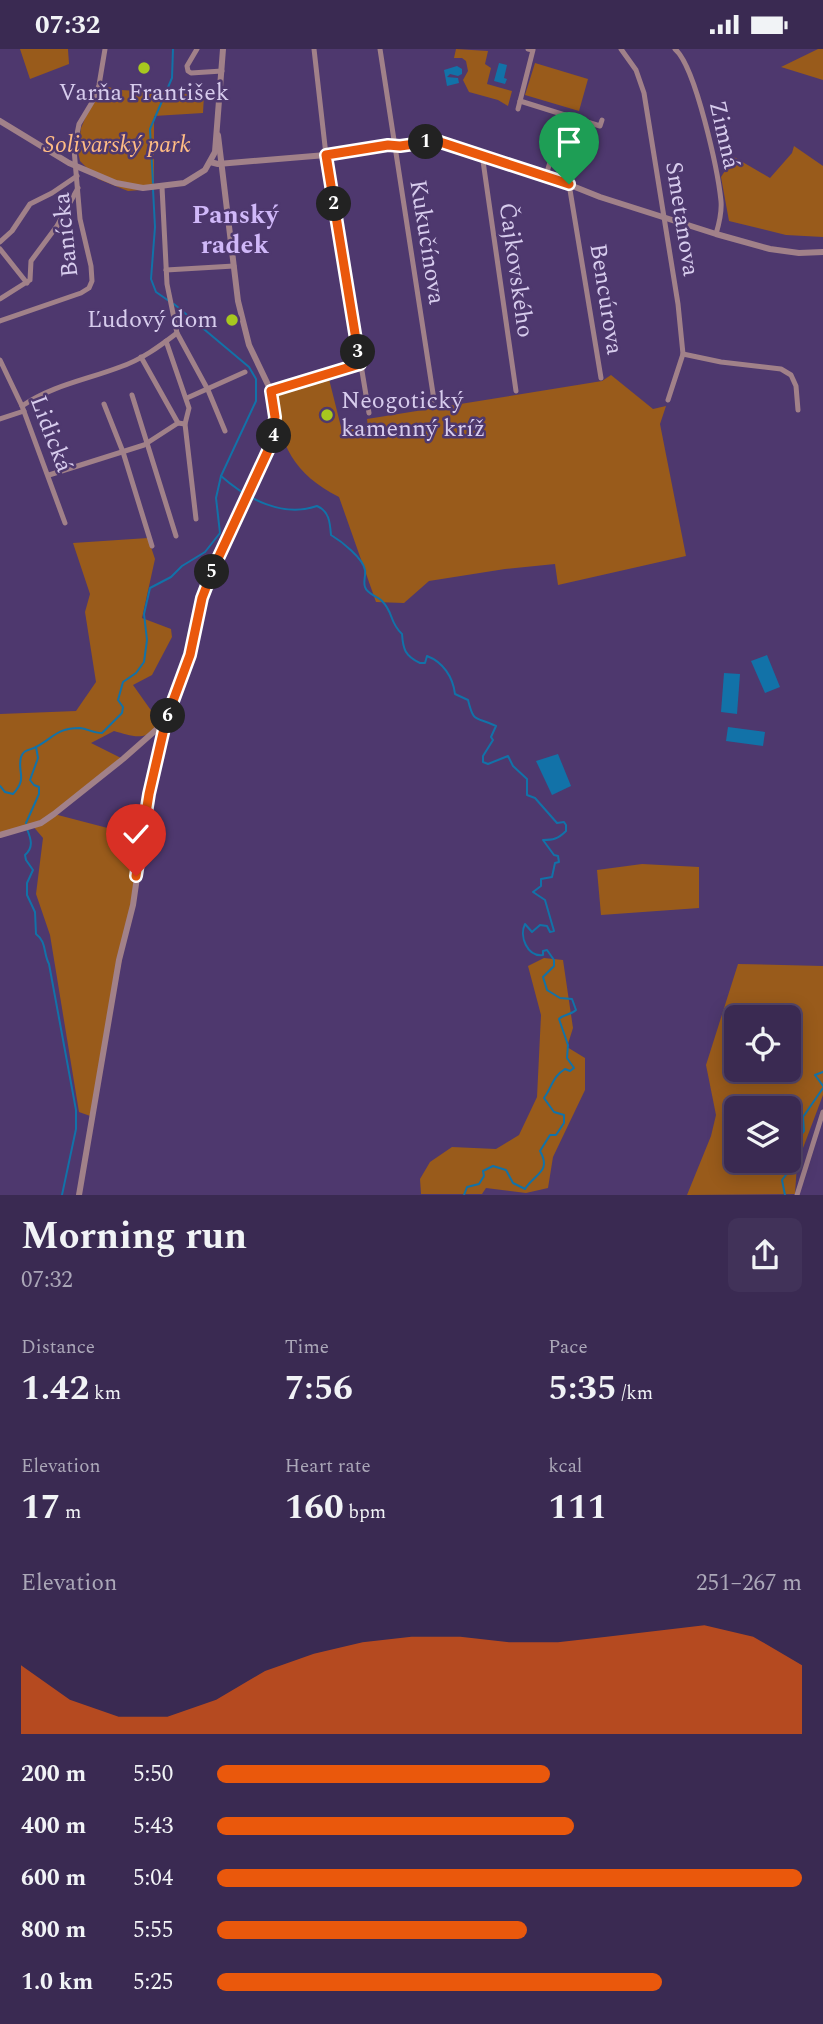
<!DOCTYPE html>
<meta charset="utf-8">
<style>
body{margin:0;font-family:Spectral,serif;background:#413259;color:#f1f3f6;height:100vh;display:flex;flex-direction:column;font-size:26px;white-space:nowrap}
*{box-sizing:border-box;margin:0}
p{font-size:23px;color:#aba7b8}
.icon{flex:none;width:38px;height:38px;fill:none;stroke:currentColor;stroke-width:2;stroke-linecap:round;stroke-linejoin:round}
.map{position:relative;height:1146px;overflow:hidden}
.sheet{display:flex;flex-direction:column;background:#3a2a52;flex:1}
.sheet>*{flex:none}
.fabs{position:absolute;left:724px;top:956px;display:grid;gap:14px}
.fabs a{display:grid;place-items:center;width:77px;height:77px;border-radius:10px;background:#3a2a52;box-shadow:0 4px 18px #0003,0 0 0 2px #544669;font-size:35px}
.pin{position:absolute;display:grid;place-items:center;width:60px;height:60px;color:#fff;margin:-72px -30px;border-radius:50% 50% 50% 0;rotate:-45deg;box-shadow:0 0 7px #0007}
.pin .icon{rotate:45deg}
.km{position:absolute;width:35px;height:35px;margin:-18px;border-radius:50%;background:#222;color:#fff;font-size:19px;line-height:35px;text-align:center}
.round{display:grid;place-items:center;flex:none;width:74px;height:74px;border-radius:10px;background:#413259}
.head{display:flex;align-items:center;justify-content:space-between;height:119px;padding:0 21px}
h1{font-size:38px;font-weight:700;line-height:52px}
.figures{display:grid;grid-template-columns:repeat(3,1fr);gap:10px;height:119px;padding:7px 21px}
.figures div{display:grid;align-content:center}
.figures b{font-size:35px;font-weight:700}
.figures small{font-size:19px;font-weight:400}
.figures p{font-size:19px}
.chart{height:196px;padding:14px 21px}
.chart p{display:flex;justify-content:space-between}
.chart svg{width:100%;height:126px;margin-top:7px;fill:#ea580c;opacity:.7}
ul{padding:0 21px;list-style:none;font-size:23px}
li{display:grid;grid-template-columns:112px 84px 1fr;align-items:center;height:52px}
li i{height:18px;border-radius:9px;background:#ea580c}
.status{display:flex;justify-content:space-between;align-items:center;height:49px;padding:0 35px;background:#3a2a52;direction:ltr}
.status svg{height:19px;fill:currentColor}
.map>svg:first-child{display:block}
.green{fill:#995b1b;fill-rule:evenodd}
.water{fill:#1272a8}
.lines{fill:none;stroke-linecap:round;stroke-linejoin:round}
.stream{stroke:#1272a8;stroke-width:2}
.minor{stroke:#a18189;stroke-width:5}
.tertiary{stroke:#a18189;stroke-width:6}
.route-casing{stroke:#fff;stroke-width:14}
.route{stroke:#ea580c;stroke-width:9}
.poi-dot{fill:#a7c81f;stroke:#4e386e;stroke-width:2.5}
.labels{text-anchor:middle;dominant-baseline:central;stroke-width:5;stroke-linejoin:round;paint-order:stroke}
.poi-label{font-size:24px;fill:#d7cced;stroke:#4e386e}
.street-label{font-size:24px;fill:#d7cced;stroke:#4e386e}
.park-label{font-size:24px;font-style:italic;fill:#ffbc84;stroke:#4e386e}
.neighbourhood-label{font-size:26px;font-weight:bold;fill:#d0b8f9;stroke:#4e386e}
</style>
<div class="status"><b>07:32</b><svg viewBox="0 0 49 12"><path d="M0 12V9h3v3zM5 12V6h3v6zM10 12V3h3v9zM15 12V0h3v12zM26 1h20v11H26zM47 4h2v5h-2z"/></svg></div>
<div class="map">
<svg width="823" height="1146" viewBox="0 0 823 1146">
<rect width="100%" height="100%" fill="#4e386e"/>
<!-- green -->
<g class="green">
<polygon points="20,0 68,0 69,15 30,30"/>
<polygon points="456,0 488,2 485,15 491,19 487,35 512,42 508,57 498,51 469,43 463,31 468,22 466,12 462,9 454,9"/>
<polygon points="818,0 823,0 823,31 781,18"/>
<polygon points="535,14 588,30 579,62 525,46"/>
<polygon points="99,36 121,41 204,46 203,64 154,67 154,140 128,142 98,130 80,112 78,103 81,79"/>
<polygon points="794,97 823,117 823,188 786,186 729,172 721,128 734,108 770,129 792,104"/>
<path d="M328 326 342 382 368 378 367 370 602 332 611 326 653 360 666 357 660 375 686 507 558 536 555 515 505 520 429 532 404 554 376 553 339 448C294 425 276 394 277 343Z"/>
<path d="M148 489 155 510 142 569 171 580 172 588 152 626 133 636 155 667V681C142 692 129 686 114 682L91 694 123 710 54 765 142 788 129 871 93 1068 79 1063 50 886 36 845 43 789 32 776 0 788V665L76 662 96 633 85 563 90 545 73 494Z"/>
<polygon points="642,815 699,818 699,859 601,866 597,821"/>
<polygon points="544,909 563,911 573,979 567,998 585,1009 585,1041 553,1108 548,1139 526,1144 486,1139 482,1145 421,1145 420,1130 430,1113 452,1098 496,1100 519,1086 537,1048 541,966 528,917"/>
<path d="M738 915 823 917V1046L797 1115 795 1145 687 1146 711 1087 716 1066 706 1016ZM737 968H789V1020H737ZM737 1059H789V1111H737Z"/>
</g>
<!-- water -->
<g class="water">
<polygon points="499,14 507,16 504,29 507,30 505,35 494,32"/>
<polygon points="457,17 462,20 462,25 458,27 450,25 447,28 458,29 459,34 447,37 444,21"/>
<polygon points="767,606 780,638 765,644 751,612"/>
<polygon points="724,624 740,625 737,665 721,663"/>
<polygon points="728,678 765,683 763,697 726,692"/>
<polygon points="558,705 571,737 552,746 536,712"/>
</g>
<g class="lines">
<!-- stream -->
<g class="stream">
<polyline points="153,134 150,80 172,29 173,0"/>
<polyline points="153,140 155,178 151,230 156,243 169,252"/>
<path d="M221 427C247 450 283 469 317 457 329 462 330 473 331 486 341 492 363 509 365 521 366 526 363 533 365 538 367 545 377 547 382 552 394 564 389 573 402 585 403 600 405 607 420 614H425L427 607C443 613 453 628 455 645L468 651C474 675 475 667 496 677L491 688 493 691 483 707V713L488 715 508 707 513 717 527 730V746L535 749 557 774 564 773 566 776V782C558 790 553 791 543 791L554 806 558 807 559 813 555 814 552 828 541 830V837L533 843 545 851 554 882 550 883 547 877 540 876 532 883 525 875C519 887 527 908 543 906V902L547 901 554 911V917L543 928 547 941 560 949 572 950 576 961C571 966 564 965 559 970L568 996 567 1009 574 1019 570 1022 565 1020C553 1027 552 1038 544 1049L554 1063 564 1066V1074L556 1086H550L540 1102C552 1123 534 1125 525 1140L513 1134 506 1121 493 1117 483 1122 484 1127 479 1135 467 1138 464 1146"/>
<path d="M0 737 5 743 13 745C28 729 17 724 21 708 23 701 29 701 34 699 53 690 55 679 80 679 88 680 93 684 102 684L122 664 123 658 118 651 123 633 136 624 144 613 147 591 144 565 150 539 171 528 182 517 205 503 220 484 216 449 221 427 256 352V330L249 318 174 255"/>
<polyline points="26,774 39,745 39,738 34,736 30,731 38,709 36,698"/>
<path d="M27 780C31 790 34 798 25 806L26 811 33 821 27 834V846L35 863 36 885C47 893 43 904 49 915L76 1061V1080L62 1146"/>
<polyline points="823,1023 815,1026 823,1037"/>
<polyline points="785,1146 782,1131 789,1122 789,1112 795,1095 804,1082 803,1068 823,1039"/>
</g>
<!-- minor -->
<g class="minor">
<polyline points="197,0 187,17 188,22 191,24 222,22"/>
<polyline points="314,0 326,106 369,364"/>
<polyline points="380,0 434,351"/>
<polyline points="621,0 636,21 644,44 678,255 683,305 668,351"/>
<path d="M675 0C696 18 718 123 721 152 722 163 719 175 716 185"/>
<polyline points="520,52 600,77 602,71"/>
<polyline points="518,60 533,1 528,0"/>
<polyline points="482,105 516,342"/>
<polyline points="546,126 565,66"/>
<polyline points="569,135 601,329"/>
<polyline points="162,138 167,235 177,284 208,341 225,382"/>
<polyline points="0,193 12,182 30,155 52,144 77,127"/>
<polyline points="0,200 27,234"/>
<polyline points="166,221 234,217"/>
<polyline points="0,250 30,231 31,212 57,177 78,139"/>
<polyline points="0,272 81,244 89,239 92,232 91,217 80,170 74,100 79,75 94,50 99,36 105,0"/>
<polyline points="166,292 189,359 185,375 196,470"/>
<polyline points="683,305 721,313 781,320 791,326 796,337 798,361"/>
<polyline points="141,308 178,374"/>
<polyline points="0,311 22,357 65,474"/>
<polyline points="271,342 360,315"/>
<polyline points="132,346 176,487"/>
<polyline points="187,349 245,323"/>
<polyline points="104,355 123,403 152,497"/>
<path d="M22 357C53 336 86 331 120 318 141 311 160 297 177 284"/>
<polyline points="0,370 24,362"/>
<polyline points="49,426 144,396 178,374 185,375"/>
<polyline points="797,1146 823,1063"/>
</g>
<!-- tertiary -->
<g class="tertiary">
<polyline points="0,72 69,114 116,134 143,139 184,134 205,121 215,103 223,0"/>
<polyline points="210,113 218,115 326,106 388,96 400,97 441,93 540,124 600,148 716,185 770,200 799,204 823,203"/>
<polyline points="0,786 41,774 54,765 123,710 165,673"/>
<polyline points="79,1146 119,911 133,856 149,745 166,671 189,611 202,549 214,518 263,417 274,386 275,368 271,342 249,296 238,252 218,86"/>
</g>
</g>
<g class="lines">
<defs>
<polyline id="route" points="136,827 149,745 166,671 190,606 202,549 214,518 272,393 275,368 271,342 360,315 326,106 388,96 400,97 437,92 569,135"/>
</defs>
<!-- route casing -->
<use href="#route" class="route-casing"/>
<!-- route -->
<use href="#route" class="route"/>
</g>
<!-- markers -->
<g class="poi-dot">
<circle cx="144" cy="19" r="7"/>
<circle cx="232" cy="271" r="7"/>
<circle cx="327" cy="366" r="7"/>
</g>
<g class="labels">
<!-- poi labels -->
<g class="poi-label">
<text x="144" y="44">Varňa František</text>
<text x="218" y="271" text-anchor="end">Ľudový dom</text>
<text x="341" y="352" text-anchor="start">Neogotický<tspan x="341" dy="28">kamenný kríž</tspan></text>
</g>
<!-- street labels -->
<g class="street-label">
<text transform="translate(724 86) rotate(77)">Zimná</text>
<text transform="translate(682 170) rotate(81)">Smetanova</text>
<text transform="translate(66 186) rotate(-96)">Banícka</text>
<text transform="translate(427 193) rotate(81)">Kukučínova</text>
<text transform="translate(516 221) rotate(82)">Čajkovského</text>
<text transform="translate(606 250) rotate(81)">Bencúrova</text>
<text transform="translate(51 385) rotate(69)">Lidická</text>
</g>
<!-- park labels -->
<g class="park-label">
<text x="117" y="96">Solivarský park</text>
</g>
<!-- neighbourhood labels -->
<g class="neighbourhood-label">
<text x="235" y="166">Panský<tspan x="235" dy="30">radek</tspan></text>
</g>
</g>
</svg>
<div class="fabs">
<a><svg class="icon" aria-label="locate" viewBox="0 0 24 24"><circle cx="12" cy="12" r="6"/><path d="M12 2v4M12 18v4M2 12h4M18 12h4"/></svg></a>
<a><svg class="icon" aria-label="layers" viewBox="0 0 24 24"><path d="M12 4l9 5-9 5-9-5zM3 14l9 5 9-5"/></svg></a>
</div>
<div class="pin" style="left:569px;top:135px;background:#1e9e55"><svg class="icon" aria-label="arrive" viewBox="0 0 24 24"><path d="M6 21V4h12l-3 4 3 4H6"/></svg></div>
<div class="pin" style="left:136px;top:827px;background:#d93025"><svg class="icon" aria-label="check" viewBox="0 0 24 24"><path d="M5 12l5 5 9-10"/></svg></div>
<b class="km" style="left:426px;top:93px">1</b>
<b class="km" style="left:334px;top:155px">2</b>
<b class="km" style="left:358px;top:303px">3</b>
<b class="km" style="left:274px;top:387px">4</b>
<b class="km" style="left:212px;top:523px">5</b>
<b class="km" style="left:168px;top:667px">6</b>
</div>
<section class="sheet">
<div class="head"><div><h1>Morning run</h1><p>07:32</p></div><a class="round"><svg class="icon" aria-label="share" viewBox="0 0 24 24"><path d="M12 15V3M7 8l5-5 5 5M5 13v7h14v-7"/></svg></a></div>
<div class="figures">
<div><p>Distance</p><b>1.42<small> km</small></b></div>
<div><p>Time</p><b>7:56</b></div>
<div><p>Pace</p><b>5:35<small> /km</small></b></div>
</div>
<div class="figures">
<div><p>Elevation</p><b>17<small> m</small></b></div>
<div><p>Heart rate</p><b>160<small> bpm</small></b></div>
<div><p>kcal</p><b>111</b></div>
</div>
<div class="chart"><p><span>Elevation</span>251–267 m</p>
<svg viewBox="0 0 160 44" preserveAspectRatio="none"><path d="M0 44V20L10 32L20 38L30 38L40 32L50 22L60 16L70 12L80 10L90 10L100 12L110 12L120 10L130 8L140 6L150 10L160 20V44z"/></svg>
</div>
<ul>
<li><b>200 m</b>5:50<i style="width:57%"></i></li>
<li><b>400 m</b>5:43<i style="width:61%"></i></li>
<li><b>600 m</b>5:04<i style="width:100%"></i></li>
<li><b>800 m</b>5:55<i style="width:53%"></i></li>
<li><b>1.0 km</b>5:25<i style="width:76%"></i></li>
</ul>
</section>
